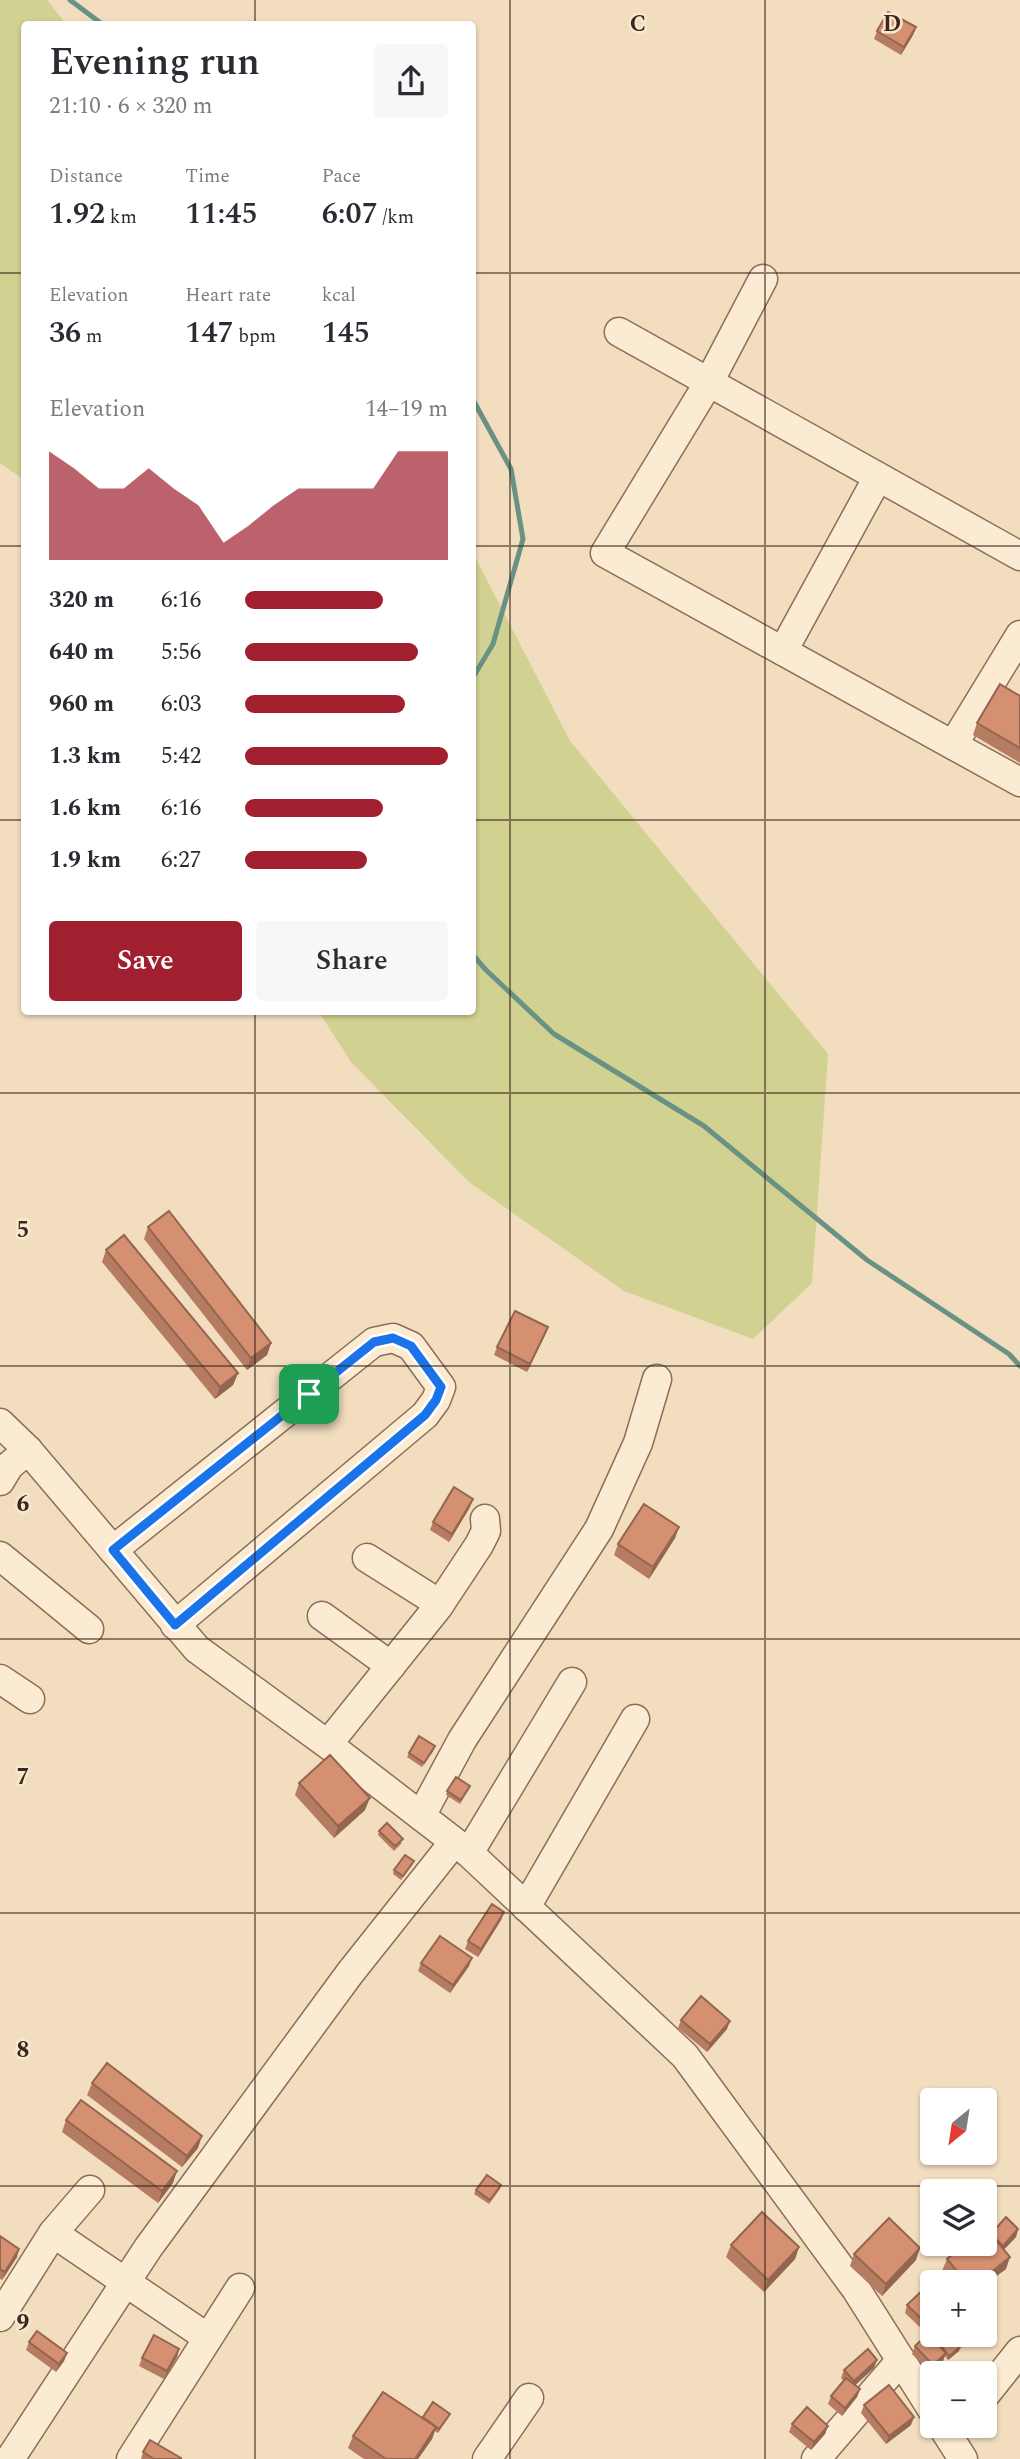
<!DOCTYPE html>
<meta charset="utf-8">
<style>
body{margin:0;font-family:Spectral,serif;background:#f7f7f7;color:#2b2b33;height:100vh;display:flex;flex-direction:column;font-size:26px;white-space:nowrap}
*{box-sizing:border-box;margin:0}
p{font-size:23px;color:#7c7c81}
.icon{flex:none;width:38px;height:38px;fill:none;stroke:currentColor;stroke-width:2;stroke-linecap:round;stroke-linejoin:round}
.map{position:relative;flex:1;overflow:hidden}
.panel{position:absolute;left:21px;top:21px;width:455px;height:994px;display:flex;flex-direction:column;background:#fff;border-radius:7px;box-shadow:0 2px 5px #0004}
.panel>*{flex:none}
.needle{width:46px;rotate:210deg}
.controls{position:absolute;left:920px;top:2088px;display:grid;gap:14px}
.controls a{display:grid;place-items:center;width:77px;height:77px;border-radius:7px;background:#fff;box-shadow:0 2px 5px #0004;font-size:35px}
.pin{position:absolute;display:grid;place-items:center;width:60px;height:60px;color:#fff;margin:-30px;border-radius:14px;box-shadow:0 4px 10px #0006}
.round{display:grid;place-items:center;flex:none;width:74px;height:74px;border-radius:7px;background:#f7f7f7}
.summary{display:flex;align-items:center;justify-content:space-between;height:119px;padding:0 28px}
h1{font-size:38px;font-weight:600;line-height:52px}
.figures{display:grid;grid-template-columns:repeat(3,1fr);gap:10px;height:119px;padding:7px 28px}
.figures div{display:grid;align-content:center}
.figures b{font-size:30px;font-weight:600}
.figures small{font-size:19px;font-weight:400}
.figures p{font-size:19px}
.chart{height:196px;padding:14px 28px}
.chart p{display:flex;justify-content:space-between}
.chart svg{width:100%;height:126px;margin-top:7px;fill:#a1202f;opacity:.7}
.button{display:flex;gap:14px;margin-top:auto;padding:14px 28px}
.button a{flex:1;height:80px;border-radius:7px;background:#a1202f;color:#fff;font-size:28px;font-weight:600;line-height:80px;text-align:center}
.button a+a{background:#f7f7f7;color:#2b2b33}
ul{padding:0 28px;list-style:none;font-size:23px}
li{display:grid;grid-template-columns:112px 84px 1fr;align-items:center;height:52px}
li i{height:18px;border-radius:9px;background:#a1202f}
.map>svg:first-child{display:block}
.green{fill:#d1d192}
.lines{fill:none;stroke-linecap:round;stroke-linejoin:round}
.stream{stroke:#699284;stroke-width:5}
.minor-casing{stroke:#8d6d56;stroke-width:31}
.minor{stroke:#fcebd3;stroke-width:28}
.wall{fill:#b67c61}
.shaded-wall{fill:#94654f}
.building{fill:#d49071;stroke:#94654f;stroke-width:2}
.route-casing{stroke:#fff;stroke-width:14}
.route{stroke:#1a73e8;stroke-width:9}
.grid{fill:none;stroke:#3b271c;stroke-width:2;stroke-opacity:0.55}
.grid-label{font-size:23px;text-anchor:middle;font-weight:bold;fill:#3b271c;stroke:#f9e8cf;stroke-width:5;stroke-linejoin:round;paint-order:stroke}
</style>
<div class="map">
<svg width="1020" height="2459" viewBox="0 0 1020 2459">
<rect width="100%" height="100%" fill="#f2ddbf"/>
<!-- green -->
<g class="green">
<polygon points="0,0 47,0 66,24 24,24 24,480 0,463"/>
<polygon points="473,553 570,741 828,1054 812,1283 753,1339 624,1291 469,1182 351,1062 319,1012 472,1012"/>
</g>
<g class="lines">
<!-- stream -->
<g class="stream">
<polyline points="70,0 102,24"/>
<polyline points="472,398 511,469 523,539 493,644 472,679"/>
<polyline points="472,954 486,970 554,1034 704,1126 867,1260 1009,1354 1020,1366"/>
</g>
<defs>
<g id="minor">
<polyline points="763,279 709,382 605,553 1020,782"/>
<polyline points="619,332 1020,556"/>
<polyline points="783,651 878,477"/>
<polyline points="953,745 1020,635"/>
<polyline points="0,1423 28,1450 197,1649 334,1749 469,1853 685,2056 856,2289 933,2411"/>
<polyline points="0,1481 9,1466 28,1450"/>
<polyline points="113,1550 374,1342 393,1338 411,1346 441,1387 436,1400 425,1415 175,1625"/>
<polyline points="0,1556 89,1629"/>
<polyline points="367,1558 440,1604"/>
<polyline points="322,1616 391,1666"/>
<polyline points="0,1679 30,1699"/>
<polyline points="328,1744 438,1607 479,1545 486,1531 485,1519"/>
<polyline points="421,1816 462,1740 599,1529 638,1443 657,1379"/>
<polyline points="469,1853 572,1682"/>
<polyline points="526,1907 635,1719"/>
<polyline points="53,2233 208,2338"/>
<polyline points="0,2317 53,2233 90,2190"/>
<polyline points="985,2395 1020,2351"/>
<polyline points="942,2426 963,2459"/>
<polyline points="10,2459 148,2248 350,1973 454,1842"/>
<polyline points="131,2459 240,2288"/>
<polyline points="487,2459 529,2398"/>
<polyline points="816,2459 901,2360"/>
</g>
</defs>
<!-- minor casing -->
<use href="#minor" class="minor-casing"/>
<!-- minor -->
<use href="#minor" class="minor"/>
</g>
<!-- wall -->
<g class="wall">
<polygon points="916,27 913,35 901,55 874,39 877,31"/>
<polygon points="1020,696 1020,763 973,735 977,723"/>
<polygon points="148,1227 271,1343 267,1355 247,1370 144,1239"/>
<polygon points="106,1250 238,1373 233,1385 215,1399 102,1262"/>
<polygon points="545,1335 527,1372 494,1355 497,1347"/>
<polygon points="470,1507 449,1542 430,1530 433,1522"/>
<polygon points="679,1527 675,1538 649,1579 614,1555 618,1544"/>
<polygon points="434,1750 422,1767 407,1757 409,1753"/>
<polygon points="299,1783 365,1810 334,1838 295,1795"/>
<polygon points="470,1786 460,1804 446,1795 447,1791"/>
<polygon points="379,1831 402,1843 394,1851 378,1835"/>
<polygon points="412,1865 401,1880 393,1874 394,1870"/>
<polygon points="504,1912 501,1920 478,1957 465,1949 468,1941"/>
<polygon points="421,1963 469,1966 450,1993 418,1971"/>
<polygon points="681,2020 727,2029 707,2052 678,2028"/>
<polygon points="92,2083 198,2148 182,2167 87,2095"/>
<polygon points="66,2120 173,2183 158,2203 62,2132"/>
<polygon points="501,2185 500,2189 489,2204 474,2194 476,2190"/>
<polygon points="1018,2229 1016,2237 1004,2249 1006,2269 985,2282 952,2282 942,2271 947,2259 991,2234"/>
<polygon points="0,2236 17,2257 2,2280 0,2279"/>
<polygon points="731,2245 799,2247 795,2259 764,2292 726,2257"/>
<polygon points="854,2254 916,2260 882,2296 850,2266"/>
<polygon points="933,2283 933,2320 923,2330 905,2313 907,2305"/>
<polygon points="934,2336 960,2347 959,2351 948,2360 945,2356 943,2361 930,2373 912,2354 915,2346 933,2339"/>
<polygon points="29,2342 67,2353 64,2361 56,2372 26,2350"/>
<polygon points="179,2349 177,2357 164,2379 139,2366 142,2358"/>
<polygon points="874,2368 855,2385 860,2389 857,2397 842,2416 828,2404 831,2396 844,2381 841,2378 844,2370"/>
<polygon points="433,2402 448,2418 438,2433 435,2431 432,2439 418,2459 364,2459 348,2448 353,2436 422,2418"/>
<polygon points="864,2405 911,2425 886,2444 861,2413"/>
<polygon points="792,2424 828,2426 825,2434 811,2450 789,2432"/>
<polygon points="143,2452 181,2459 141,2459"/>
</g>
<!-- shaded-wall -->
<g class="shaded-wall">
<polygon points="916,27 913,35 901,55 904,47"/>
<polygon points="548,1327 545,1335 527,1372 530,1364"/>
<polygon points="271,1343 267,1355 247,1370 251,1358"/>
<polygon points="238,1373 233,1385 215,1399 220,1387"/>
<polygon points="473,1499 470,1507 449,1542 452,1534"/>
<polygon points="679,1527 675,1538 649,1579 653,1567"/>
<polygon points="370,1798 365,1810 334,1838 338,1826"/>
<polygon points="504,1912 501,1920 478,1957 481,1949"/>
<polygon points="472,1958 469,1966 450,1993 453,1985"/>
<polygon points="730,2021 727,2029 707,2052 710,2044"/>
<polygon points="202,2136 198,2148 182,2167 187,2156"/>
<polygon points="177,2171 173,2183 158,2203 162,2191"/>
<polygon points="1018,2229 1016,2237 1000,2254 1003,2246"/>
<polygon points="799,2247 795,2259 764,2292 768,2280"/>
<polygon points="920,2248 916,2260 882,2296 886,2284"/>
<polygon points="19,2249 17,2257 2,2280 5,2272"/>
<polygon points="1010,2257 1006,2269 985,2285 985,2282 979,2282"/>
<polygon points="933,2315 933,2320 923,2330 925,2322"/>
<polygon points="960,2347 959,2351 948,2360 949,2356"/>
<polygon points="179,2349 177,2357 164,2379 167,2371"/>
<polygon points="67,2353 64,2361 56,2372 59,2364"/>
<polygon points="946,2353 943,2361 930,2373 933,2365"/>
<polygon points="877,2360 874,2368 851,2389 854,2381"/>
<polygon points="860,2389 857,2397 842,2416 845,2408"/>
<polygon points="914,2417 911,2425 886,2444 889,2436"/>
<polygon points="828,2426 825,2434 811,2450 814,2442"/>
<polygon points="436,2427 432,2439 418,2459 415,2459"/>
</g>
<!-- building -->
<g class="building">
<polygon points="888,12 916,27 904,47 877,31"/>
<polygon points="1000,684 1020,696 1020,748 977,723"/>
<polygon points="169,1211 271,1343 251,1358 148,1227"/>
<polygon points="124,1235 238,1373 220,1387 106,1250"/>
<polygon points="515,1311 548,1327 530,1364 497,1347"/>
<polygon points="454,1487 473,1499 452,1534 433,1522"/>
<polygon points="644,1504 679,1527 653,1567 618,1544"/>
<polygon points="419,1736 435,1746 424,1763 409,1753"/>
<polygon points="330,1755 370,1798 338,1826 299,1783"/>
<polygon points="456,1777 470,1786 461,1800 447,1791"/>
<polygon points="387,1823 403,1839 395,1846 379,1831"/>
<polygon points="405,1855 414,1861 403,1876 394,1870"/>
<polygon points="492,1904 504,1912 481,1949 468,1941"/>
<polygon points="440,1936 472,1958 453,1985 421,1963"/>
<polygon points="701,1996 730,2021 710,2044 681,2020"/>
<polygon points="107,2063 202,2136 187,2156 92,2083"/>
<polygon points="81,2100 177,2171 162,2191 66,2120"/>
<polygon points="487,2175 501,2185 490,2200 476,2190"/>
<polygon points="762,2212 799,2247 768,2280 731,2245"/>
<polygon points="1006,2217 1018,2229 1003,2246 991,2234"/>
<polygon points="889,2218 920,2248 886,2284 854,2254"/>
<polygon points="985,2227 1010,2257 979,2282 966,2282 947,2259 965,2244 985,2244"/>
<polygon points="0,2236 19,2249 5,2272 0,2269"/>
<polygon points="931,2282 933,2283 933,2315 925,2322 907,2305"/>
<polygon points="37,2331 67,2353 59,2364 29,2342"/>
<polygon points="928,2334 946,2353 933,2365 915,2346"/>
<polygon points="936,2334 950,2334 960,2347 949,2356 934,2336"/>
<polygon points="154,2335 179,2349 167,2371 142,2358"/>
<polygon points="868,2349 877,2360 854,2381 844,2370"/>
<polygon points="846,2378 860,2389 845,2408 831,2396"/>
<polygon points="889,2385 914,2417 889,2436 864,2405"/>
<polygon points="383,2392 436,2427 415,2459 386,2459 353,2436"/>
<polygon points="433,2402 450,2414 439,2429 423,2417"/>
<polygon points="807,2407 828,2426 814,2442 792,2424"/>
<polygon points="150,2440 181,2458 181,2459 154,2459 143,2452"/>
</g>
<g class="lines">
<defs>
<polygon id="route" points="393,1338 411,1346 441,1387 436,1400 425,1415 175,1625 113,1550 374,1342"/>
</defs>
<!-- route casing -->
<use href="#route" class="route-casing"/>
<!-- route -->
<use href="#route" class="route"/>
</g>
<!-- grid -->
<path class="grid" d="M255 0V24M510 0V2459M765 0V2459M0 273H24M472 273H1020M0 546H24M472 546H1020M0 820H24M472 820H1020M255 1012V2459M0 1093H1020M0 1366H1020M0 1639H1020M0 1913H1020M0 2186H1020"/>
<g class="grid-label">
<text x="638" y="31">C</text>
<text x="892" y="31">D</text>
<text x="23" y="1237">5</text>
<text x="23" y="1511">6</text>
<text x="23" y="1784">7</text>
<text x="23" y="2057">8</text>
<text x="23" y="2330">9</text>
</g>
</svg>
<div class="controls">
<a><svg class="needle" viewBox="-14 -14 28 28"><path d="M0-13l5 13h-10z" fill="#e53935"/><path d="M0 13l5-13h-10z" fill="#7c7c81"/></svg></a>
<a><svg class="icon" aria-label="layers" viewBox="0 0 24 24"><path d="M12 4l9 5-9 5-9-5zM3 14l9 5 9-5"/></svg></a>
<a>+</a>
<a>−</a>
</div>
<div class="pin" style="left:309px;top:1394px;background:#1e9e55"><svg class="icon" aria-label="arrive" viewBox="0 0 24 24"><path d="M6 21V4h12l-3 4 3 4H6"/></svg></div>
<section class="panel">
<div class="summary"><div><h1>Evening run</h1><p>21:10 · 6 × 320 m</p></div><a class="round"><svg class="icon" aria-label="share" viewBox="0 0 24 24"><path d="M12 15V3M7 8l5-5 5 5M5 13v7h14v-7"/></svg></a></div>
<div class="figures">
<div><p>Distance</p><b>1.92<small> km</small></b></div>
<div><p>Time</p><b>11:45</b></div>
<div><p>Pace</p><b>6:07<small> /km</small></b></div>
</div>
<div class="figures">
<div><p>Elevation</p><b>36<small> m</small></b></div>
<div><p>Heart rate</p><b>147<small> bpm</small></b></div>
<div><p>kcal</p><b>145</b></div>
</div>
<div class="chart"><p><span>Elevation</span>14–19 m</p>
<svg viewBox="0 0 160 44" preserveAspectRatio="none"><path d="M0 44V6L10 12L20 19L30 19L40 12L50 19L60 25L70 38L80 32L90 25L100 19L110 19L120 19L130 19L140 6L150 6L160 6V44z"/></svg>
</div>
<ul>
<li><b>320 m</b>6:16<i style="width:68%"></i></li>
<li><b>640 m</b>5:56<i style="width:85%"></i></li>
<li><b>960 m</b>6:03<i style="width:79%"></i></li>
<li><b>1.3 km</b>5:42<i style="width:100%"></i></li>
<li><b>1.6 km</b>6:16<i style="width:68%"></i></li>
<li><b>1.9 km</b>6:27<i style="width:60%"></i></li>
</ul>
<div class="button"><a>Save</a><a>Share</a></div>
</section>
</div>
